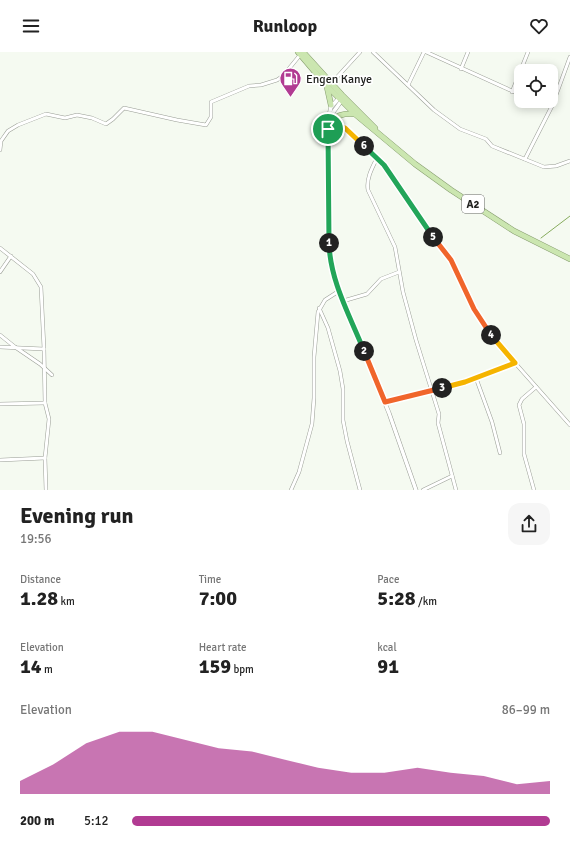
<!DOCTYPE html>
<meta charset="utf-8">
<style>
body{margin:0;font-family:Signika,sans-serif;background:#f6f6f6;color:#222;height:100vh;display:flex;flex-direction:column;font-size:15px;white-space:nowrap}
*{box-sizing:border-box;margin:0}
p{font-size:13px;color:#767676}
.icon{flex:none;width:22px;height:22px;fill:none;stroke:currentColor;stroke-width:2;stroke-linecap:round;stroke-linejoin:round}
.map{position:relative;height:438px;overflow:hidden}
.panel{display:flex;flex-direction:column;background:#fff;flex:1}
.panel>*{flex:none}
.buttons{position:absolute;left:514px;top:12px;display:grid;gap:8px}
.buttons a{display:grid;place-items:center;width:44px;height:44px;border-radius:8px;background:#fff;box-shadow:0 2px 10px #0003;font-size:20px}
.pin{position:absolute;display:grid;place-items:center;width:34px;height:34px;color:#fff;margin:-17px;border:2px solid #fff;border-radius:50%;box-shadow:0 1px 4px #0007}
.km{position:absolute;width:20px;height:20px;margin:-10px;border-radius:50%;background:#222;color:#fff;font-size:11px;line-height:20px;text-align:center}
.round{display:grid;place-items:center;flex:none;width:42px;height:42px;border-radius:12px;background:#f6f6f6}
.overview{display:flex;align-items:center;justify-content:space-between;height:68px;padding:0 20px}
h1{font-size:22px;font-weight:700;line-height:30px}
.figures{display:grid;grid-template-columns:repeat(3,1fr);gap:6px;height:68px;padding:4px 20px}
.figures div{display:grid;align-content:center}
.figures b{font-size:20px;font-weight:700}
.figures small{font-size:11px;font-weight:400}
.figures p{font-size:11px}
.chart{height:112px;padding:8px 20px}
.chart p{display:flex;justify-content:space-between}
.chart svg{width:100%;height:72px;margin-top:4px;fill:#b13b92;opacity:.7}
ul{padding:0 20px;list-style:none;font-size:13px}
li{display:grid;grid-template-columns:64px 48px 1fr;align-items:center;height:30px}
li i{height:10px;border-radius:5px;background:#b13b92}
header{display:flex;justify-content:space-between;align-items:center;height:52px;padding:0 20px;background:#fff;font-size:18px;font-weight:700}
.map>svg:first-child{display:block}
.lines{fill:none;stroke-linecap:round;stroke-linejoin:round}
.stream{stroke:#87ac5e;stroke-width:1}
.minor-casing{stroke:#999d95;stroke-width:4}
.tertiary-casing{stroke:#999d95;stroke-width:4.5}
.trunk-casing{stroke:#879d70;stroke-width:6}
.minor{stroke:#fff;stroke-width:3}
.tertiary{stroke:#fff;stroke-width:3.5}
.trunk{stroke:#cbe6b0;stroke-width:5}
.split-1-casing{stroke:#fff;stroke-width:8}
.split-2-casing{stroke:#fff;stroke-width:8}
.split-3-casing{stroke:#fff;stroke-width:8}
.split-4-casing{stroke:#fff;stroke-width:8}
.split-5-casing{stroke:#fff;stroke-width:8}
.split-6-casing{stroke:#fff;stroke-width:8}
.split-7-casing{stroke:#fff;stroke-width:8}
.split-1{stroke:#22a559;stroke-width:5}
.split-2{stroke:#22a559;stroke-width:5}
.split-3{stroke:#f0652b;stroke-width:5}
.split-4{stroke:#f5b400;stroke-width:5}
.split-5{stroke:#f0652b;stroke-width:5}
.split-6{stroke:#22a559;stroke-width:5}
.split-7{stroke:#f5b400;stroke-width:5}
.labels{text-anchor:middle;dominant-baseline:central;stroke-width:3.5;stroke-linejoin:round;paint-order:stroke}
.shield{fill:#fff;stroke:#646462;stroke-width:1}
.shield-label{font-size:11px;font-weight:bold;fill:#21221f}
.poi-label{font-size:12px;fill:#21221f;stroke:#fff;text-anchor:start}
</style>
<header><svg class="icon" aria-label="menu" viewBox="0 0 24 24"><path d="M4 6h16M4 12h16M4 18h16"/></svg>Runloop<svg class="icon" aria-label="heart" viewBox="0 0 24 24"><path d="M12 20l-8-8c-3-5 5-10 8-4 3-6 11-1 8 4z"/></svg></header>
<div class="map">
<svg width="570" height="438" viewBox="0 0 570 438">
<rect width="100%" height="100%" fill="#f5faf1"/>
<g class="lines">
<!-- stream -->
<polyline class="stream" points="541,186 570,164"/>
<defs>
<g id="minor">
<polyline points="373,0 434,58 460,77 486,87 492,94 544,115 556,114 570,109"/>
<polyline points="426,0 521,43"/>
<polyline points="461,17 468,0"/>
<polyline points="338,24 360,0"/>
<polyline points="408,33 424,0"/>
<polyline points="512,40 528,0"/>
<polyline points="538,49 552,54"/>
<polyline points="327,77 340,74 345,76 385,113 436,189 451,208 474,257 493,286 570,373"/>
<polyline points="0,98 1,89 8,79 18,73 46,62 65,66 77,63 92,66 106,72 113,67 124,56 177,68 206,73 211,65 211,50 249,34 261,33 277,28 283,24 300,3"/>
<path d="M377 106C372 116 366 127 368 138L395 195 403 240 416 288 439 362 438 371 456 438"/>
<polyline points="525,107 552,54 570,5"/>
<polyline points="0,196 33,222 41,235 44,297 45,351 49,367 45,406 46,438"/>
<polyline points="0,220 11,204"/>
<polyline points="343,249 367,242 381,227 399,220"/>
<polyline points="319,256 328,276 340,319 343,337 343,368 347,389 360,438"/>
<polyline points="0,283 15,295 40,312 52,323"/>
<polyline points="0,295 44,297"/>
<polyline points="476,326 492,370 500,401"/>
<polyline points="385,350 465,330 515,311"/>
<polyline points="0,352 45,351"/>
<polyline points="0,408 45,406"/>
<polyline points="291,438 299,420 312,372 314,346 314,305 318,260 325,248 339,239"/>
<polyline points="423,438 452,424"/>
<polyline points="534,438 524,402 524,372 519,353 522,347 536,335"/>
</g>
<g id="tertiary">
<polyline points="340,45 331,55 328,68 328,181 329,202 333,219 339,239 389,361 416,438"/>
<polyline points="329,66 342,48"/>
</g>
<g id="trunk">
<polyline points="298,0 326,33 355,62 415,112 451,138 514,179 570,207"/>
<polyline points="303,0 342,43 375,76"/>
<polyline points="327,35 331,53"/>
<path d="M328 73C336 63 343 61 355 62"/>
</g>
</defs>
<!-- minor casing -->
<use href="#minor" class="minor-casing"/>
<!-- tertiary casing -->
<use href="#tertiary" class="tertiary-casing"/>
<!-- trunk casing -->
<use href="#trunk" class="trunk-casing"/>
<!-- minor -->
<use href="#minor" class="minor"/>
<!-- tertiary -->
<use href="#tertiary" class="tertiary"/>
<!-- trunk -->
<use href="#trunk" class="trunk"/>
</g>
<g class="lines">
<defs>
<polyline id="split-1" points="328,77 329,191"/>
<path id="split-2" d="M329 191C330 229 350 264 364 299"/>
<polyline id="split-3" points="364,299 385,350 442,336"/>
<polyline id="split-4" points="442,336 465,330 515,311 491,283"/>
<polyline id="split-5" points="433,185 451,208 474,257 491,283"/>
<polyline id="split-6" points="364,94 384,113 433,185"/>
<polyline id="split-7" points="328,77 340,74 345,76 364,94"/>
</defs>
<!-- split-1 casing -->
<use href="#split-1" class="split-1-casing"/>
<!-- split-2 casing -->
<use href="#split-2" class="split-2-casing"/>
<!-- split-3 casing -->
<use href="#split-3" class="split-3-casing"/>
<!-- split-4 casing -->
<use href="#split-4" class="split-4-casing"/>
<!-- split-5 casing -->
<use href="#split-5" class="split-5-casing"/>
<!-- split-6 casing -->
<use href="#split-6" class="split-6-casing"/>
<!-- split-7 casing -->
<use href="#split-7" class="split-7-casing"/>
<!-- split-1 -->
<use href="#split-1" class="split-1"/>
<!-- split-2 -->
<use href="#split-2" class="split-2"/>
<!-- split-3 -->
<use href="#split-3" class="split-3"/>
<!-- split-4 -->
<use href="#split-4" class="split-4"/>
<!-- split-5 -->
<use href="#split-5" class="split-5"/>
<!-- split-6 -->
<use href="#split-6" class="split-6"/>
<!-- split-7 -->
<use href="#split-7" class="split-7"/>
</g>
<!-- icons -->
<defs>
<symbol id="fuel-pin" viewBox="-11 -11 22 30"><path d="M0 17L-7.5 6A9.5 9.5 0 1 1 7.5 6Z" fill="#b13b92" stroke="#fff"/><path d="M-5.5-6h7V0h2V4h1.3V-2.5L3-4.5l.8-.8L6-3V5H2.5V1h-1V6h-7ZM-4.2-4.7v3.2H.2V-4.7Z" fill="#fff"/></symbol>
</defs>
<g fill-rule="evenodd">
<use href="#fuel-pin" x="278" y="14" width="25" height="34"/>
</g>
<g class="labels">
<!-- shield labels -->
<rect class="shield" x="462" y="143" width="22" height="18" rx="3"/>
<g class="shield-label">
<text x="473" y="152">A2</text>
</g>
<!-- poi labels -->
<g class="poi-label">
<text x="306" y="27">Engen Kanye</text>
</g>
</g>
</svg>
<div class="buttons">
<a><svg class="icon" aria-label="locate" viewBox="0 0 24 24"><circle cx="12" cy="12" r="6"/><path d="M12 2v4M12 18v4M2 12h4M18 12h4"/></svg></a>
</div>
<div class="pin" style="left:328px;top:77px;background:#1e9e55"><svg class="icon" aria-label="arrive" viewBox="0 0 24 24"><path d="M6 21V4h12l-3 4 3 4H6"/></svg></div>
<b class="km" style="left:329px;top:191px">1</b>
<b class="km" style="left:364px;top:299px">2</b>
<b class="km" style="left:442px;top:336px">3</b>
<b class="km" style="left:491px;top:283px">4</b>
<b class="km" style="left:433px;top:185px">5</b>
<b class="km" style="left:364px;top:94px">6</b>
</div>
<section class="panel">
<div class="overview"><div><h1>Evening run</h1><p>19:56</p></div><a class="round"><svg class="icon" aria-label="share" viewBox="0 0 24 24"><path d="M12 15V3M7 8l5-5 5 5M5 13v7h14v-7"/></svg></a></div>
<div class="figures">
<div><p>Distance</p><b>1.28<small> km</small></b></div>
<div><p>Time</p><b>7:00</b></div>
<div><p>Pace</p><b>5:28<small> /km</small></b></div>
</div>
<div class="figures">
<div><p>Elevation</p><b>14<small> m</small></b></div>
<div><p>Heart rate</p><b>159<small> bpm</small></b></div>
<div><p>kcal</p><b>91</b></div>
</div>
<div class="chart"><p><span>Elevation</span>86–99 m</p>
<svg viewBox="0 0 160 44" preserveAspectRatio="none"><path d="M0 44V36L10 26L20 13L30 6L40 6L50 11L60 16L70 18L80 23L90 28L100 31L110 31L120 28L130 31L140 33L150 38L160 36V44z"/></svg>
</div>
<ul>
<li><b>200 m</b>5:12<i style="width:100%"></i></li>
</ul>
</section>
